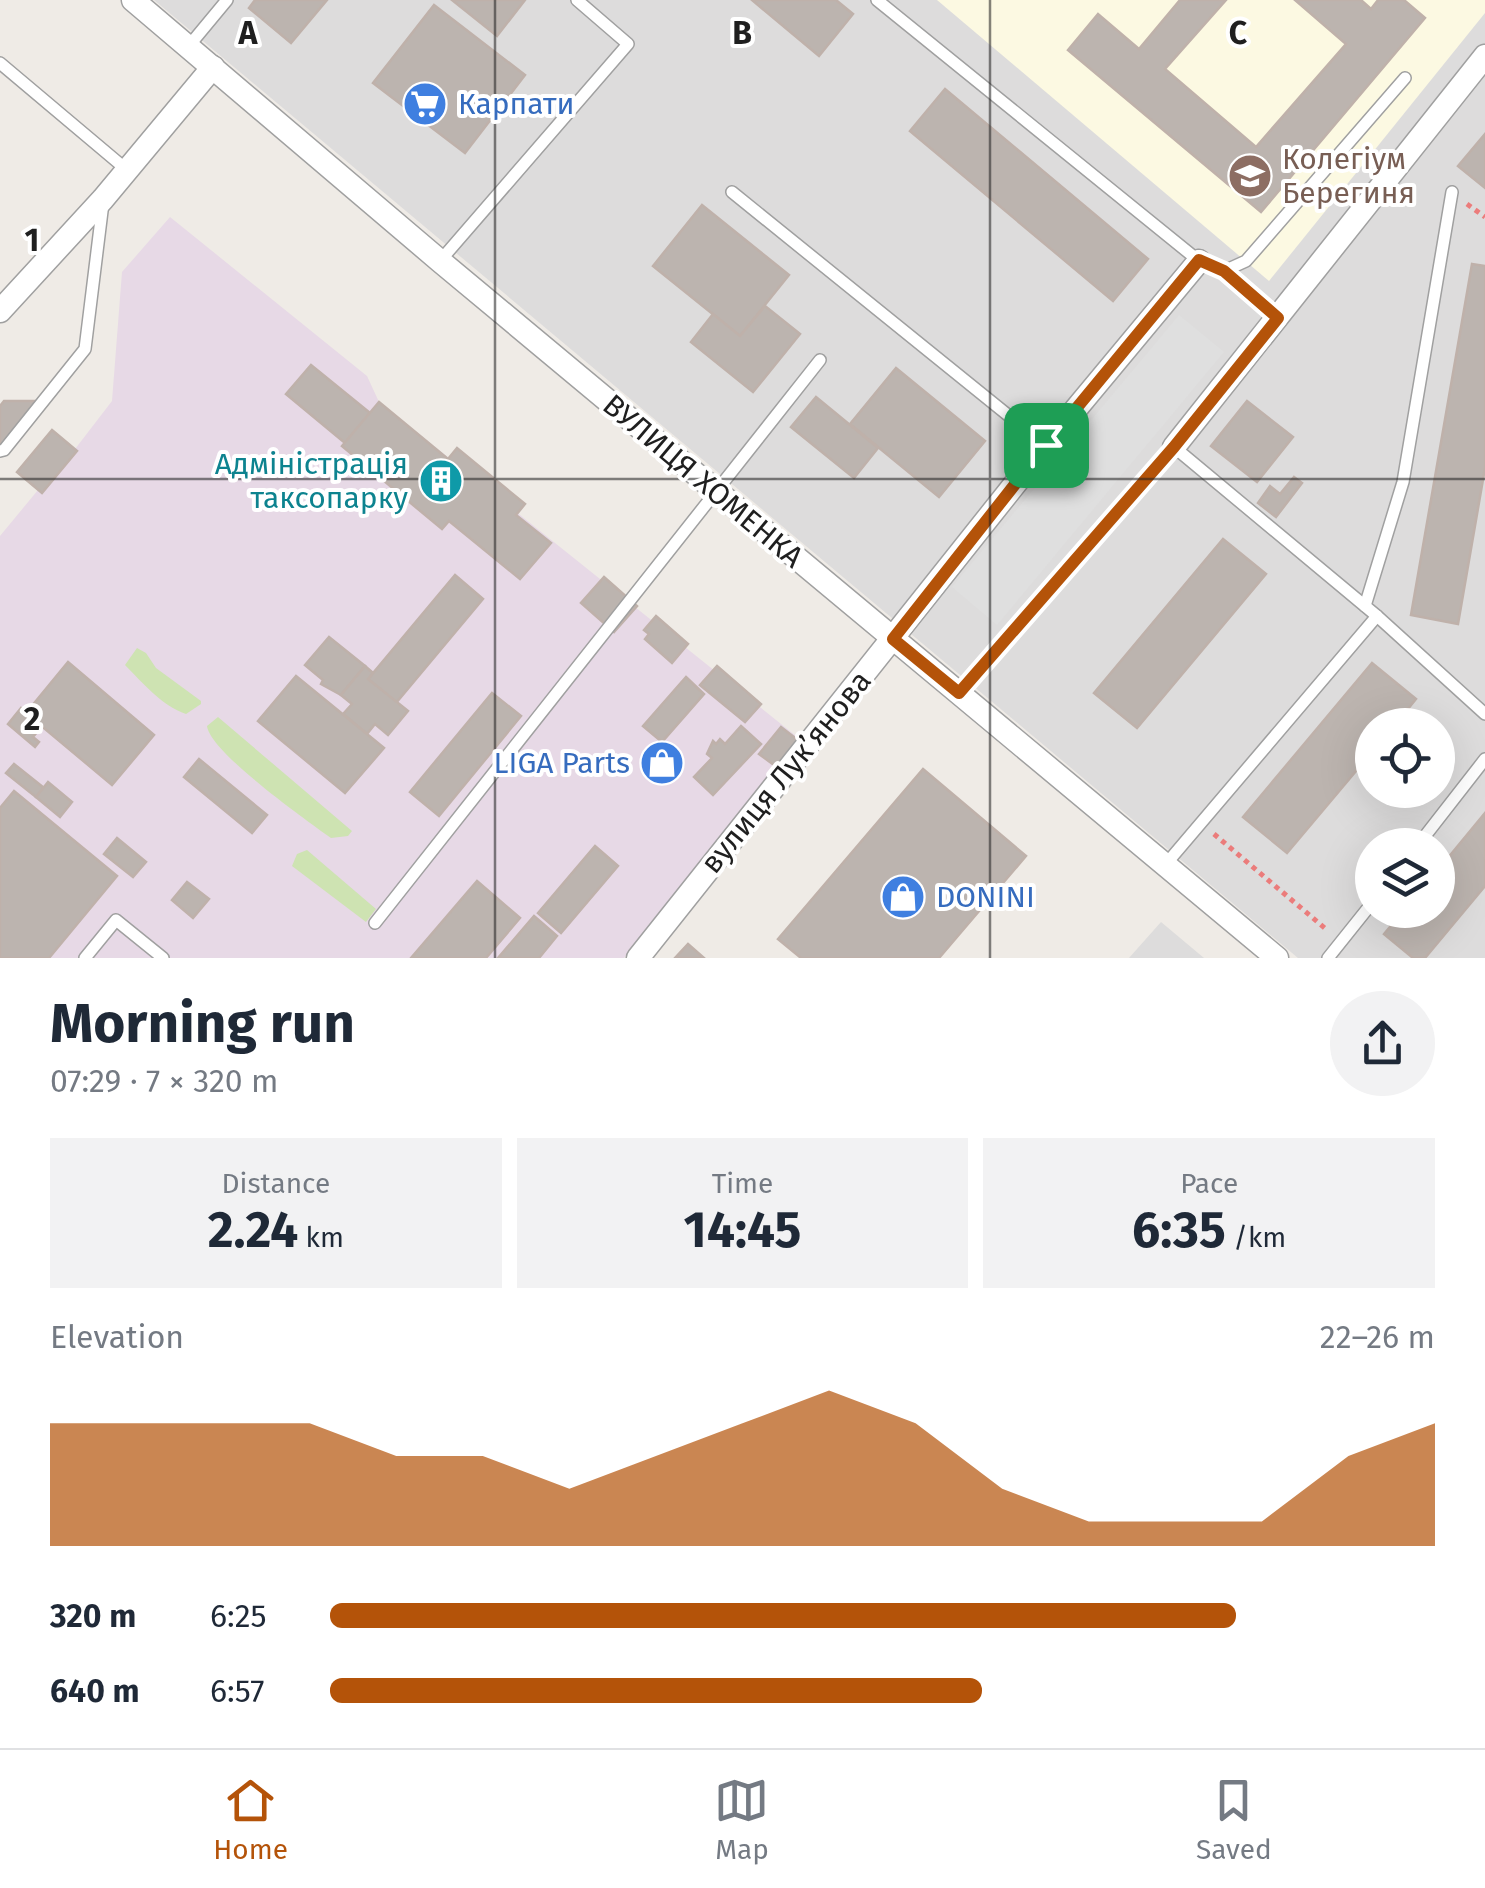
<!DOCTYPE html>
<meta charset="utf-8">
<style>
body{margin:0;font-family:"Fira Sans",sans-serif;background:#f2f2f3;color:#1f2937;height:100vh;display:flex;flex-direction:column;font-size:38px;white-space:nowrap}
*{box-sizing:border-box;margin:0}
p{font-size:32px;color:#747a83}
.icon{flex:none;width:55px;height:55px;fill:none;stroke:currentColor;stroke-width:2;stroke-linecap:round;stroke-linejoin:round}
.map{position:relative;height:958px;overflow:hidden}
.side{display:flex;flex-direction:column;background:#fff;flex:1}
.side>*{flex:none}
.buttons{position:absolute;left:1355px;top:708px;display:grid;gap:20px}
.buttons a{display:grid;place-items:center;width:100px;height:100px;border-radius:50%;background:#fff;box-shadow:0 10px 40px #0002;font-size:50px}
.pin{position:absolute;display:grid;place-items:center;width:85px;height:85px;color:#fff;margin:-42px;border-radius:20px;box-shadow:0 5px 15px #0006}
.round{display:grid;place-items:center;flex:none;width:105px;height:105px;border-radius:52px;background:#f2f2f3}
.head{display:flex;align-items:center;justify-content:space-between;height:170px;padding:0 50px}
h1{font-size:55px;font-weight:700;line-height:75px}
.metrics{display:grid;grid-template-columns:repeat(3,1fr);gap:15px;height:170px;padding:10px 50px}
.metrics div{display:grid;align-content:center;border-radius:0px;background:#f2f2f3;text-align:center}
.metrics b{font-size:50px;font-weight:700}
.metrics small{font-size:28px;font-weight:400}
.metrics p{font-size:28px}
.chart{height:280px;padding:20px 50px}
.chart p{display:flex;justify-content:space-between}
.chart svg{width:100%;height:180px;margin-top:10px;fill:#b45309;opacity:.7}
ul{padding:0 50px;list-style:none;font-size:32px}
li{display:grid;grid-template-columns:160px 120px 1fr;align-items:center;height:75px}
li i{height:25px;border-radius:12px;background:#b45309}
.tabs{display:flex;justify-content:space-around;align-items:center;height:140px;border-top:2px solid #e0e1e3;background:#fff;font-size:28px;color:#747a83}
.tabs a{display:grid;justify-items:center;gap:5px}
.tabs .current{color:#b45309}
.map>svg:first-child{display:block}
.residential{fill:#dddcdc;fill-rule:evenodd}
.industrial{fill:#e7d9e6}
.education{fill:#fcf9e2}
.grass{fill:#cee3b2}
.parking{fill:#dfdfdf}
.building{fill:#bcb4af;stroke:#bfb1aa;stroke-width:2.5}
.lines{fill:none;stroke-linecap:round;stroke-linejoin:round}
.service-casing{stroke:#a0a0a0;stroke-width:14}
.minor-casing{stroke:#a0a0a0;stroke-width:25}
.path{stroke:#eb7c7b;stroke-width:5;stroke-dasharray:5 5;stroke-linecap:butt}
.service{stroke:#fff;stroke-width:11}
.minor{stroke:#fff;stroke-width:22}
.route-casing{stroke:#fff;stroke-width:20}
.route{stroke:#b45309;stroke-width:12}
.grid{fill:none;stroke:#1f1f1f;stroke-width:2.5;stroke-opacity:0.55}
.labels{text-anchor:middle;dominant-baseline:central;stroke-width:8;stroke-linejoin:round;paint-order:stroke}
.shop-label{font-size:30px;fill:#366cbe;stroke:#fff;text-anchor:start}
.education-label{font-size:30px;fill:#785e54;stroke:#fff;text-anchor:start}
.culture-label{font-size:30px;fill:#0d838f;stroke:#fff;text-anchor:end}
.street-label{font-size:30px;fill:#1f1f1f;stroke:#fff}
.grid-label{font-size:32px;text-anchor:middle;font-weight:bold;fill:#1f1f1f;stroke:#fff;stroke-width:8;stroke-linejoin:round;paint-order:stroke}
</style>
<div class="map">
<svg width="1485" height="958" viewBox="0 0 1485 958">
<rect width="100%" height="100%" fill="#efebe6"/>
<!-- residential -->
<g class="residential">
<path d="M154 0H1485V958H1298ZM1372 725H1438V790H1372ZM1372 845H1438V910H1372Z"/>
<polygon points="1161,922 1204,958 1129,958"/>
</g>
<!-- industrial -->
<polygon class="industrial" points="170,217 367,376 379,402 801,740 624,958 0,958 0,536 38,490 42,492 112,401 122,272"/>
<!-- education -->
<polygon class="education" points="937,0 1485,0 1485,13 1269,281"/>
<!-- grass -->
<g class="grass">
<path d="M137 648 146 653 156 668 201 701V704L186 714C162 706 143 683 125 665Z"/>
<path d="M218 717 352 831 348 836 331 838C306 820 210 752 207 726Z"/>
<polygon points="307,850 376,909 366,922 292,866 297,854"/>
</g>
<!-- parking -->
<polygon class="parking" points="1179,315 1224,352 997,625 952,587"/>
<!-- building -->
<g class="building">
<polygon points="255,0 327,0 291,43 249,8"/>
<polygon points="452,0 525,0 497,36"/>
<polygon points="752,0 836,0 853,14 819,56"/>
<polygon points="1180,0 1226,0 1165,69 1256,147 1346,44 1295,0 1361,0 1371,9 1378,0 1404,0 1425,18 1261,212 1068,50 1098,14 1139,49"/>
<polygon points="434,5 525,75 465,153 373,83"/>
<polygon points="945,89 1148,259 1113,301 910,131"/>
<polygon points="1485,134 1485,188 1458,166"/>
<polygon points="702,205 789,275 740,336 653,266"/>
<polygon points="1472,264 1485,266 1485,468 1458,624 1411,615"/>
<polygon points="765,306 800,334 753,392 691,342 713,314 740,336"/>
<polygon points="311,365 370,413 345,443 286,394"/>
<polygon points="896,368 985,441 939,497 850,424"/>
<polygon points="816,397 878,448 854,478 791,427"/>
<polygon points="4,401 42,401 0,452 0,406"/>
<polygon points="1247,401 1293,437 1257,482 1211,446"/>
<polygon points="379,402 448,459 457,448 525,504 516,515 551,543 520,579 449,521 442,529 342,446"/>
<polygon points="52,430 77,451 42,493 17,472"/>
<polygon points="1294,477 1302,483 1276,517 1258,503 1270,486 1280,494"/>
<polygon points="1223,539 1266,574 1137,728 1094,693"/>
<polygon points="455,575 483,599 396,703 368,679"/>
<polygon points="604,577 637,606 614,632 581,603"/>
<polygon points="656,616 688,644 672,663 645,639 649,634 644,630"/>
<polygon points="329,637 365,666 341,695 321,684 323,680 305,665"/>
<polygon points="68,662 154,735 112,785 26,713"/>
<polygon points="1372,663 1416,699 1395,725 1372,725 1372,752 1287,853 1243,817"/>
<polygon points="365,666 373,673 368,679 408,711 388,735 375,724 367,734 343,714 352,704 341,695"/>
<polygon points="717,666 761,704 745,722 700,685"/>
<polygon points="296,676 384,748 345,793 258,721"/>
<polygon points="686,677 704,694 662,742 643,726"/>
<polygon points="492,693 521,716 439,816 410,792"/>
<polygon points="21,708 42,726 33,737 39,742 35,747 8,724"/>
<polygon points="741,726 761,744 713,795 694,777 712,758 707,754 713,741 716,744 720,739 725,744"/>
<polygon points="781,727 799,741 778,768 759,754"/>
<polygon points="199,759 267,815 252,833 184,777"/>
<polygon points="14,764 44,788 36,797 6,773"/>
<polygon points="923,769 1026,856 939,958 801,958 778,939"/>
<polygon points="48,782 72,802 60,817 36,797"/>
<polygon points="14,791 117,876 49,958 0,958 0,808"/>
<polygon points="1485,813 1485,886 1425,958 1413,958 1384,934 1404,910 1438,910 1438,870"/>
<polygon points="117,838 146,862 133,877 104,854"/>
<polygon points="595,846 618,866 561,933 538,913"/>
<polygon points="477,881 520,918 486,958 411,958"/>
<polygon points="187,882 209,899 193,918 172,900"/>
<polygon points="534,916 557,936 539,958 498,958"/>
<polygon points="688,944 704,958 675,958"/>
</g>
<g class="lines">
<defs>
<g id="service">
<polyline points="877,0 1199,261 1224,271 1246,261 1405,78"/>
<polyline points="188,47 227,0"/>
<polyline points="0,63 127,170"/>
<polyline points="732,192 1077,471"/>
<polyline points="440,261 628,44 577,0"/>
<polyline points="1174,447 1377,616 1485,714"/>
<polyline points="0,451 4,450 85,349 103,203"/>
<polyline points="1365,606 1403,482 1452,192"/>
<polyline points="1418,845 1485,759"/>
<polyline points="1166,864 1377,616"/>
<polyline points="375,923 820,360"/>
<polyline points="85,958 116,920 163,958"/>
<polyline points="1328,958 1372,903"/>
</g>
<g id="minor">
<polyline points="133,0 440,261 1277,958"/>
<polyline points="0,311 103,199 213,67"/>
<polyline points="1174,447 1485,56"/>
<polyline points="638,958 1046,445 1199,261"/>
</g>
</defs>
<!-- service casing -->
<use href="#service" class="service-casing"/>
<!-- minor casing -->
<use href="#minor" class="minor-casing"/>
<!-- path -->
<g class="path">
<polyline points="1467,204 1485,217"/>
<polyline points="1238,283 1260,302"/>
<polyline points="974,675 1161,462"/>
<polyline points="1214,834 1327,930"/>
</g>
<!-- service -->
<use href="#service" class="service"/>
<!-- minor -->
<use href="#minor" class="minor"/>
</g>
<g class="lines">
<defs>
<polygon id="route" points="1199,260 1224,271 1278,318 1174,447 959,693 893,639 1046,445"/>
</defs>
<!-- route casing -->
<use href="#route" class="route-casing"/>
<!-- route -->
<use href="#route" class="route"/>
</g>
<!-- grid -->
<path class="grid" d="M495 0V958M990 0V958M0 479H1485"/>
<!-- icons -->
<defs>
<symbol id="supermarket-disc" viewBox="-11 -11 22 22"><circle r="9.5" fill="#3f7fe0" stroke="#fff"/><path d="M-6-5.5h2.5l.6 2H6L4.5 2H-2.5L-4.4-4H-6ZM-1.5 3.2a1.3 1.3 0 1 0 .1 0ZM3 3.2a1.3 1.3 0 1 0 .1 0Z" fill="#fff"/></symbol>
<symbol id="school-disc" viewBox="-11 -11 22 22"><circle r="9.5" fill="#8d6e63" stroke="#fff"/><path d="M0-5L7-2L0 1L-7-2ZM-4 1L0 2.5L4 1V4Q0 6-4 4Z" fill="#fff"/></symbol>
<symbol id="building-disc" viewBox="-11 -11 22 22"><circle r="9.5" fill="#0f9aa8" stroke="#fff"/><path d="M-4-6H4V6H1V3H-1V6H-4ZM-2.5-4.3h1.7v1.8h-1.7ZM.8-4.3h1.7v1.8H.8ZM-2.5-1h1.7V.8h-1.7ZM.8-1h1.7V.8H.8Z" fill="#fff"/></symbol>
<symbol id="shop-disc" viewBox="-11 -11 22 22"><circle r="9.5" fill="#3f7fe0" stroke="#fff"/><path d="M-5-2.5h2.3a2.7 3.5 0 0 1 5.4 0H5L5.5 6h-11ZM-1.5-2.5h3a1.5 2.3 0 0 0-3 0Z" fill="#fff"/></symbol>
</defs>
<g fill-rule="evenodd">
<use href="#supermarket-disc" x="400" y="79" width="50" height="50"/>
<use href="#school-disc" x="1225" y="151" width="50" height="50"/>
<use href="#building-disc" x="416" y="456" width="50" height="50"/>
<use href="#shop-disc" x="637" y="738" width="50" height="50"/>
<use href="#shop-disc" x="878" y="872" width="50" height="50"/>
</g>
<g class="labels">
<!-- shop labels -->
<g class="shop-label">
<text x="458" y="104">Карпати</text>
<text x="630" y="763" text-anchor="end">LIGA Parts</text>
<text x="936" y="897">DONINI</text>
</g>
<!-- education labels -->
<g class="education-label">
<text x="1282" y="159">Колегіум<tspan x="1282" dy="34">Берегиня</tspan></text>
</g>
<!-- culture labels -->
<g class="culture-label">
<text x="408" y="464">Адміністрація<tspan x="408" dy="34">таксопарку</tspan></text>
</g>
<!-- street labels -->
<g class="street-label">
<text transform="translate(703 481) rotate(40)">ВУЛИЦЯ ХОМЕНКА</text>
<text transform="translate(786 772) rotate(-51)">вулиця Лукʼянова</text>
</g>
</g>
<g class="grid-label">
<text x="248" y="44">A</text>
<text x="742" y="44">B</text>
<text x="1238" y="44">C</text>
<text x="32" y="251">1</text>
<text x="32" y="730">2</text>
</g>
</svg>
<div class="buttons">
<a><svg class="icon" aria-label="locate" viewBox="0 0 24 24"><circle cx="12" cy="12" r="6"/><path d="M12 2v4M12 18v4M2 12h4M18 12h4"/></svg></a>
<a><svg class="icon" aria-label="layers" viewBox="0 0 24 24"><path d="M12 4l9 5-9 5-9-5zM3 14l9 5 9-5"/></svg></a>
</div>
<div class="pin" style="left:1046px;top:445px;background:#1e9e55"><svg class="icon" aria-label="arrive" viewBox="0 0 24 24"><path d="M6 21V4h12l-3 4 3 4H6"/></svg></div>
</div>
<section class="side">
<div class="head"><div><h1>Morning run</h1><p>07:29 · 7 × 320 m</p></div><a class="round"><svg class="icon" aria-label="share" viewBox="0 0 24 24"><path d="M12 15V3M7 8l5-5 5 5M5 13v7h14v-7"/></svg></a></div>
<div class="metrics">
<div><p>Distance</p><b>2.24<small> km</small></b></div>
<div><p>Time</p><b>14:45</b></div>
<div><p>Pace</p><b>6:35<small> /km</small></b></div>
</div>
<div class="chart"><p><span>Elevation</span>22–26 m</p>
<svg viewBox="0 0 160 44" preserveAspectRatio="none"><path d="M0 44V14L10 14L20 14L30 14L40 22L50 22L60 30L70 22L80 14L90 6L100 14L110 30L120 38L130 38L140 38L150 22L160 14V44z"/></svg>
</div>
<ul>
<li><b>320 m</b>6:25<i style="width:82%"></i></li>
<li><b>640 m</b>6:57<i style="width:59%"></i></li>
</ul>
</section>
<nav class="tabs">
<a class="current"><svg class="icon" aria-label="home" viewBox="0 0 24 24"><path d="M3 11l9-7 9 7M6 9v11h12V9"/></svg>Home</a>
<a><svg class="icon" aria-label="map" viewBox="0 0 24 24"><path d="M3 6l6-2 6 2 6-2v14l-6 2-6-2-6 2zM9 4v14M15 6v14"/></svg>Map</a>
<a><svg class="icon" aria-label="saved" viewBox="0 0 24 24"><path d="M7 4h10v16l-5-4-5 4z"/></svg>Saved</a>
</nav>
